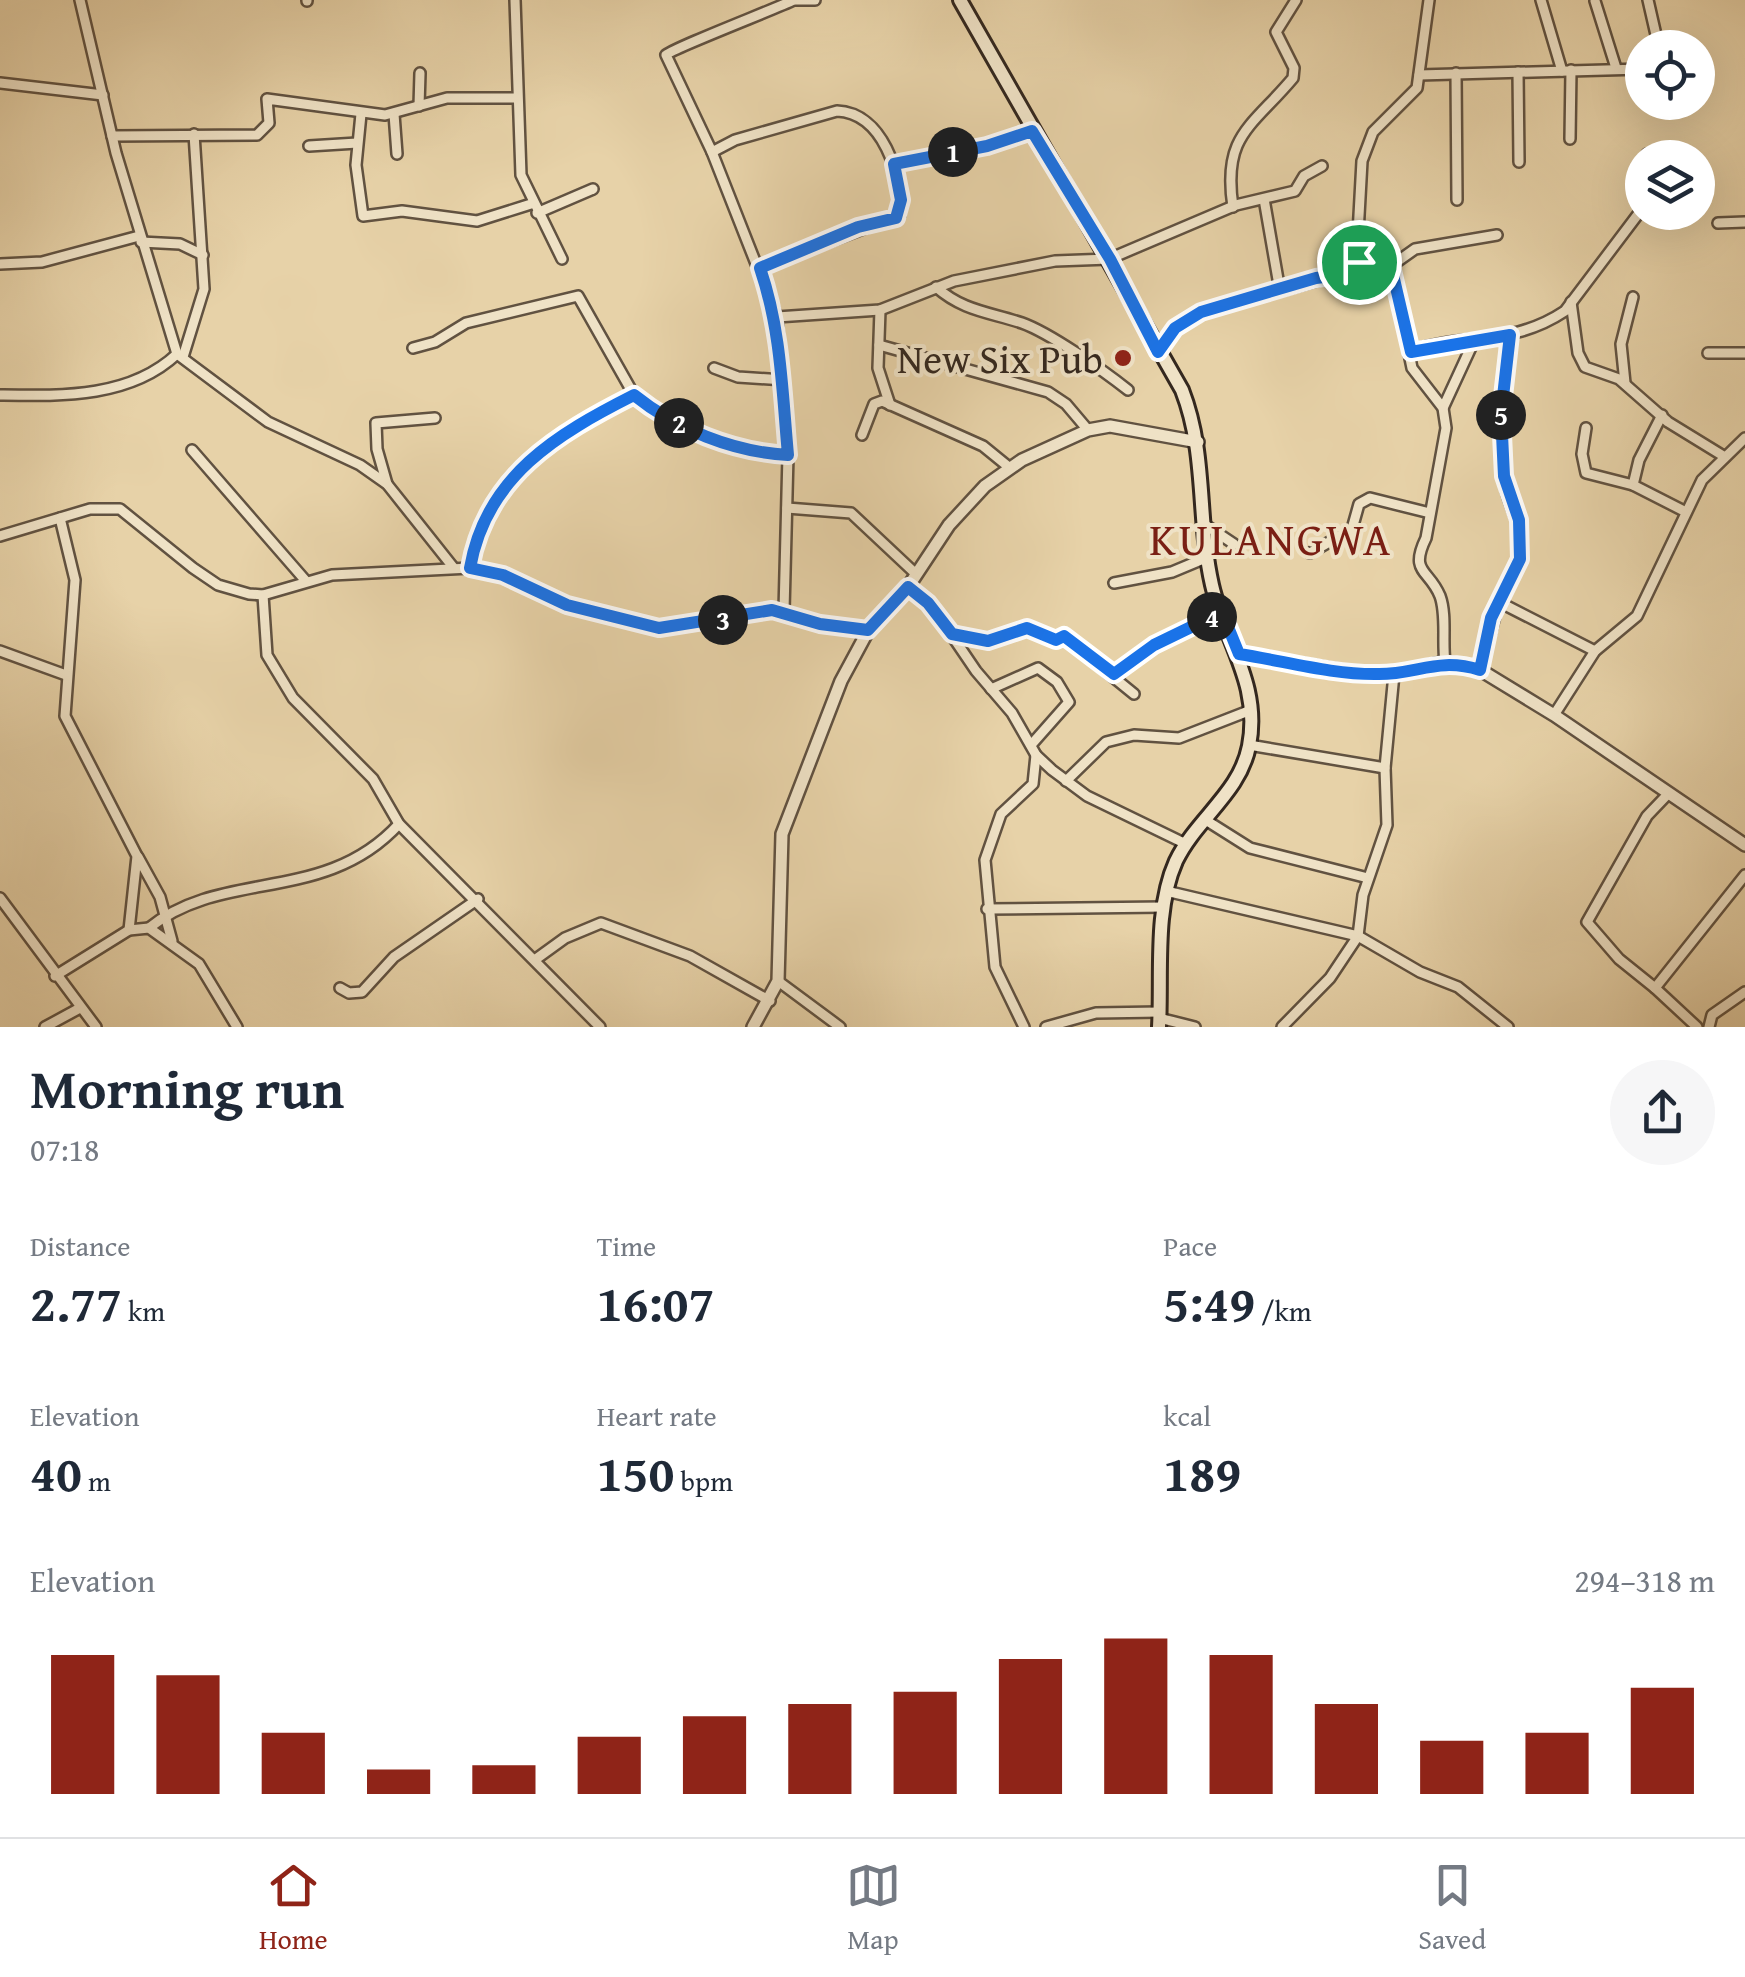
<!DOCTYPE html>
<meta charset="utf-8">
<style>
body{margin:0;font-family:"Gentium Book Plus",serif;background:#f6f6f7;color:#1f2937;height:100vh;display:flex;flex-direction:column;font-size:38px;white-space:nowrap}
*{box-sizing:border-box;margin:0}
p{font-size:32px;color:#747a83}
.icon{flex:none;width:55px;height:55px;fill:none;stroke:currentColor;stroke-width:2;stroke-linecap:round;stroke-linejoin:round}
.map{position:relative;height:1027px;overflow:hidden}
.panel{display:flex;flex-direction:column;background:#fff;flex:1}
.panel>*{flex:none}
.tools{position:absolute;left:1625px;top:30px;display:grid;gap:20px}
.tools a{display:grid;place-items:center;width:90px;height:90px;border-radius:50%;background:#fff;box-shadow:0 10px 40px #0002;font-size:50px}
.pin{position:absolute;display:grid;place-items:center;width:85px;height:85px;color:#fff;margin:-42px;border:5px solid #fff;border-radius:50%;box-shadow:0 2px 10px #0007}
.km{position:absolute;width:50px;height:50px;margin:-25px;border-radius:50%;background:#222;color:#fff;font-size:28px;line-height:50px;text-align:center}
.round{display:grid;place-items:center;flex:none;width:105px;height:105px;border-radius:52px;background:#f6f6f7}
.head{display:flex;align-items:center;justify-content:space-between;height:170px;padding:0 30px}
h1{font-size:55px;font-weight:700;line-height:75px}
.figures{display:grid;grid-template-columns:repeat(3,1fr);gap:15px;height:170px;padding:10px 30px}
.figures div{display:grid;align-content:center}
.figures b{font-size:50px;font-weight:700}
.figures small{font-size:28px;font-weight:400}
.figures p{font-size:28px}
.chart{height:280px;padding:20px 30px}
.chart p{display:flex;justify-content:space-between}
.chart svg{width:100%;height:180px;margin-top:10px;stroke:#8f2418;stroke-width:6}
.dock{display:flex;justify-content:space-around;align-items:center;height:140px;border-top:2px solid #e0e1e3;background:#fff;font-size:28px;color:#747a83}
.dock a{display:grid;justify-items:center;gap:5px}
.dock .selected{color:#8f2418}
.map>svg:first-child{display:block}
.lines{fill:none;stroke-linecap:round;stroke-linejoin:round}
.minor-casing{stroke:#615241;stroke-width:14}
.tertiary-casing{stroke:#615241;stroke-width:16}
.secondary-casing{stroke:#34281f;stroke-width:18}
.minor{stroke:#efe2c6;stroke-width:9}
.tertiary{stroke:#efe2c6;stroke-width:11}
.secondary{stroke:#efe2c6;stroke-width:12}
.route-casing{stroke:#fff;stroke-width:20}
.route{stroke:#1a73e8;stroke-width:12}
.poi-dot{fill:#8f2418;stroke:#efe2c6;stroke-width:4}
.labels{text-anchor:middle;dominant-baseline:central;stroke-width:8;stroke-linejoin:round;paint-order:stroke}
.poi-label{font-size:40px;fill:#34281f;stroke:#efe2c6;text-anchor:end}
.quarter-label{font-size:45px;letter-spacing:2.5px;fill:#7a1f14;stroke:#efe2c6}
</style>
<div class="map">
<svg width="1745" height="1027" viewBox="0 0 1745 1027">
<rect width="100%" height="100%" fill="#e7d2a8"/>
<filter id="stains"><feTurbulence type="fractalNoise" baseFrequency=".002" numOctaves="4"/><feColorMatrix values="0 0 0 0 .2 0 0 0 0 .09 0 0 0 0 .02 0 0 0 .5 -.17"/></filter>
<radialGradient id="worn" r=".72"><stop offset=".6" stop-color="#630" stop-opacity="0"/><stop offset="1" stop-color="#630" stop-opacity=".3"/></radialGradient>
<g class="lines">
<defs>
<g id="minor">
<polyline points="80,0 116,153 177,354 268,422 360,465 387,484 453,567"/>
<polyline points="515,0 521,175 562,259"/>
<polyline points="796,0 815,0"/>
<polyline points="1541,0 1562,71"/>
<polyline points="1648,0 1659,48"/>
<polyline points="307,1 307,0"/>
<polyline points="1595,1 1616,68"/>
<polyline points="1518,72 1519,162"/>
<polyline points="1456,73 1457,200"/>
<polyline points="1419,75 1642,69"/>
<polyline points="0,83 103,95"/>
<polyline points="419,106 420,73"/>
<polyline points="361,114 356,165 363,216 402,211 477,221 531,204"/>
<polyline points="394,114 397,154"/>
<polyline points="112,136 257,135 269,123 267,99 385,115 447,98 517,98"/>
<polyline points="1570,139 1571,70"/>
<polyline points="309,146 357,143"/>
<path d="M712 152 735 140 837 111C883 113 902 174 900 215L760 268"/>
<polyline points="1647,154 1647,158"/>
<polyline points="894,164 987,146 1032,131"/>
<polyline points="1264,199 1280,291"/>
<path d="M1233 207C1222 135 1252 127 1293 78L1294 68 1276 32 1296 0"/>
<polyline points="537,213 593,189"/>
<polyline points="1718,223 1745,222"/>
<polyline points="141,242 180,244 203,255"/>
<path d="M1359 262 1391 266 1412 368 1443 408 1446 428 1426 538C1409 573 1429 569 1440 596 1447 615 1442 642 1445 662"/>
<polyline points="0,264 42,262 139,236"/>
<polyline points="1391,266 1415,249 1497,235"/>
<path d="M936 287C963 311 989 312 1022 323 1050 333 1104 371 1128 390"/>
<polyline points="1571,302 1578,353 1585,367 1619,379 1668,422 1725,457"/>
<polyline points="880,310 878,368 890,405"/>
<polyline points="777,317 880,310 954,281 1055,261 1109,259 1236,205 1295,191 1304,176 1322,166"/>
<path d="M1510 335C1505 382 1504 428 1504 475 1504 505 1529 528 1519 559 1515 574 1505 588 1499 602L1595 651"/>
<polyline points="879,345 1048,392 1066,404 1088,430"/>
<path d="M413 348 435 342 466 323 578 296 634 395C676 430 733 452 788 455"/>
<path d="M1411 351C1466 332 1511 347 1565 311L1642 209"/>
<polyline points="1157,352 1175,328 1201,313 1356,270 1362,161 1373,132 1417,88 1429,0"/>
<polyline points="1708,353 1745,353"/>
<polyline points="183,357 204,289 194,134"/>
<polyline points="714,368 738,377 784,380"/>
<polyline points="1625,383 1621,344 1633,297"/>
<path d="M0 395C62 396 130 398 177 354"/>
<polyline points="1443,408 1473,343"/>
<polyline points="1586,428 1582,454 1586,473 1633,485 1686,512"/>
<polyline points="862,435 874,404 882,401 983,446 1010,468"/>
<polyline points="192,450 305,580"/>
<polyline points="387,484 377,449 376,423 435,418"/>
<polyline points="1633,485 1639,460 1662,415"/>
<polyline points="787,508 851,513 916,574"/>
<polyline points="60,518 75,580 65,716 137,856 129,930"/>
<polyline points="1207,526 1234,544"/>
<polyline points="0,536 90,509 120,509 193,568 218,585 249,594 263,595 332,575 470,568 503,575 567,605 659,628 772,610 820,625 869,629"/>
<polyline points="1310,553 1352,529 1359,504 1370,498 1430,513"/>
<path d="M470 568C486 476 557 434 634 395"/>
<polyline points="1114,583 1172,572 1208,557"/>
<polyline points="908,587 940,618 976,671 1012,713 1036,755 1052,770 1087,796 1186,844"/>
<polyline points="263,595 267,655 293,698 373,779 399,824 600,1027"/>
<path d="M784 611 788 455 777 317 712 152 666 55C671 49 775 9 794 0"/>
<polyline points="952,634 988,641 1027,627 1056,639 1064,637 1134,694"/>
<polyline points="0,651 66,675"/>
<polyline points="1480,670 1499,602"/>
<polyline points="1114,674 1154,645 1222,612"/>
<polyline points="991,689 1038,668 1057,682 1069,702 1031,745"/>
<polyline points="1554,715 1595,651 1637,616 1702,480 1745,438"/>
<polyline points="1249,745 1385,768"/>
<polyline points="1066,781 1106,742 1134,735 1179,738 1251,710"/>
<polyline points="1204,819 1250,848 1368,878"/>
<polyline points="138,857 160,897 172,941"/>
<polyline points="1166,891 1358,936 1420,972 1458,987 1508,1027"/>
<polyline points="0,898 96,1027"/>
<polyline points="987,909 1164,907"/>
<path d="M149 928C223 868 325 905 399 824"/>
<polyline points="536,959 565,938 601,923 690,956 770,1001"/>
<polyline points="55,976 129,930 149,928 199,964 237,1027"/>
<polyline points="778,981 840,1027"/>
<polyline points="340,988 349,993 362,992 394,957 478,899"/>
<polyline points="1655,988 1619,959 1587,922 1647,816 1668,794"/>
<polyline points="1159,1018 1195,1027"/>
<polyline points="45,1027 80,1008"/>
<polyline points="1024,1027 995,967 985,860 1001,814 1033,784 1036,755"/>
<polyline points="1046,1027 1096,1013 1160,1012"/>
<polyline points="1282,1027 1330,978 1358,936 1363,895 1387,825 1385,768 1394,674"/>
<polyline points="1697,1027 1655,988 1745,875"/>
<polyline points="1709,1027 1712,1015 1745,992"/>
</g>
<g id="tertiary">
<polyline points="1239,654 1360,674 1394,674 1445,662 1477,668 1554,715 1745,845"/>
<polyline points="753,1027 778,981 782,834 841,681 869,629 908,587 949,525 985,486 1022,460 1088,430 1110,426 1198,442"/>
</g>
<path id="secondary" d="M960 0 1182 390C1207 454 1197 519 1212 585 1225 642 1261 684 1249 746 1240 793 1196 819 1176 861 1154 910 1162 974 1159 1027"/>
</defs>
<!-- minor casing -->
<use href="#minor" class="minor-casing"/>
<!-- tertiary casing -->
<use href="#tertiary" class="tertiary-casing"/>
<!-- secondary casing -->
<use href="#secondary" class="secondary-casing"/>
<!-- minor -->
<use href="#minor" class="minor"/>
<!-- tertiary -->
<use href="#tertiary" class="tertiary"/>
<!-- secondary -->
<use href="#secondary" class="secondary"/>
</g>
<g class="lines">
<defs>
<path id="route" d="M1032 131 1110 259 1158 352 1175 328 1201 312 1316 278 1348 274 1362 261 1391 266 1411 352 1510 335 1501 414 1504 476 1519 520 1520 559 1491 618 1480 670C1438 657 1418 674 1379 674 1332 675 1285 661 1239 654L1222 612 1154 645 1114 674 1064 636 1056 640 1027 628 988 641 952 634 928 603 908 587 868 630 820 624 772 610 659 628 567 605 503 575 470 568C486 476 557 434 634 395 676 429 733 452 788 455 782 389 781 330 760 268L858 227 896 218 901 200 894 164 987 146Z"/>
</defs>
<!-- route casing -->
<use href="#route" class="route-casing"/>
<!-- route -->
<use href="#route" class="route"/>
</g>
<!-- markers -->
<circle class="poi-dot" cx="1123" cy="358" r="10"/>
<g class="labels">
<!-- poi labels -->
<g class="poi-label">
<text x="1103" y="358">New Six Pub</text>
</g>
<!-- quarter labels -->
<g class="quarter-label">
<text x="1271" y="538">KULANGWA</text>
</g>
</g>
<rect width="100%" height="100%" filter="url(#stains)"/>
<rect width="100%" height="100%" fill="url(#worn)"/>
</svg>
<div class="tools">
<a><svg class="icon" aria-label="locate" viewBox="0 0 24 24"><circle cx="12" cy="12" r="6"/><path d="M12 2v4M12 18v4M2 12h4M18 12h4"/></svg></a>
<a><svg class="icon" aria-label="layers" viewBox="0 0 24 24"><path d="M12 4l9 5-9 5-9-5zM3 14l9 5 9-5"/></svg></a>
</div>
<div class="pin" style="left:1359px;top:262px;background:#1e9e55"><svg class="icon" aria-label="arrive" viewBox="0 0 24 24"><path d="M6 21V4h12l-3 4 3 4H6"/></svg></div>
<b class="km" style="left:953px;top:152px">1</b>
<b class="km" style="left:679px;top:423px">2</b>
<b class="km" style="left:723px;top:620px">3</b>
<b class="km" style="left:1212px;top:617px">4</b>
<b class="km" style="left:1501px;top:415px">5</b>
</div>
<section class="panel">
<div class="head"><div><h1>Morning run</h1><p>07:18</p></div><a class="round"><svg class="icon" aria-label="share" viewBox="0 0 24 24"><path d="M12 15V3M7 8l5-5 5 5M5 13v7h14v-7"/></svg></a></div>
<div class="figures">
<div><p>Distance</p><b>2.77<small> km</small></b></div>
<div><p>Time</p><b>16:07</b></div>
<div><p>Pace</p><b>5:49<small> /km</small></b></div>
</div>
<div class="figures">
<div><p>Elevation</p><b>40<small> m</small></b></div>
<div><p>Heart rate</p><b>150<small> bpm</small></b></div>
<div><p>kcal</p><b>189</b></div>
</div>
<div class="chart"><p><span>Elevation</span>294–318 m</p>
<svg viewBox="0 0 160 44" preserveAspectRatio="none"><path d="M5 44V10M15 44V15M25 44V29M35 44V38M45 44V37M55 44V30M65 44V25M75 44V22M85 44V19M95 44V11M105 44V6M115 44V10M125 44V22M135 44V31M145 44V29M155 44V18"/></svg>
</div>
</section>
<nav class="dock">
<a class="selected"><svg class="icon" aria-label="home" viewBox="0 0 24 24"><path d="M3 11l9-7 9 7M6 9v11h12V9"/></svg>Home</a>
<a><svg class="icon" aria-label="map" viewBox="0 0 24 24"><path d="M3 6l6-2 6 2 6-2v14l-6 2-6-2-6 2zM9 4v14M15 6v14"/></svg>Map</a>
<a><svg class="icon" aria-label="saved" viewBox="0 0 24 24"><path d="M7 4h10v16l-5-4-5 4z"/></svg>Saved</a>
</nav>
